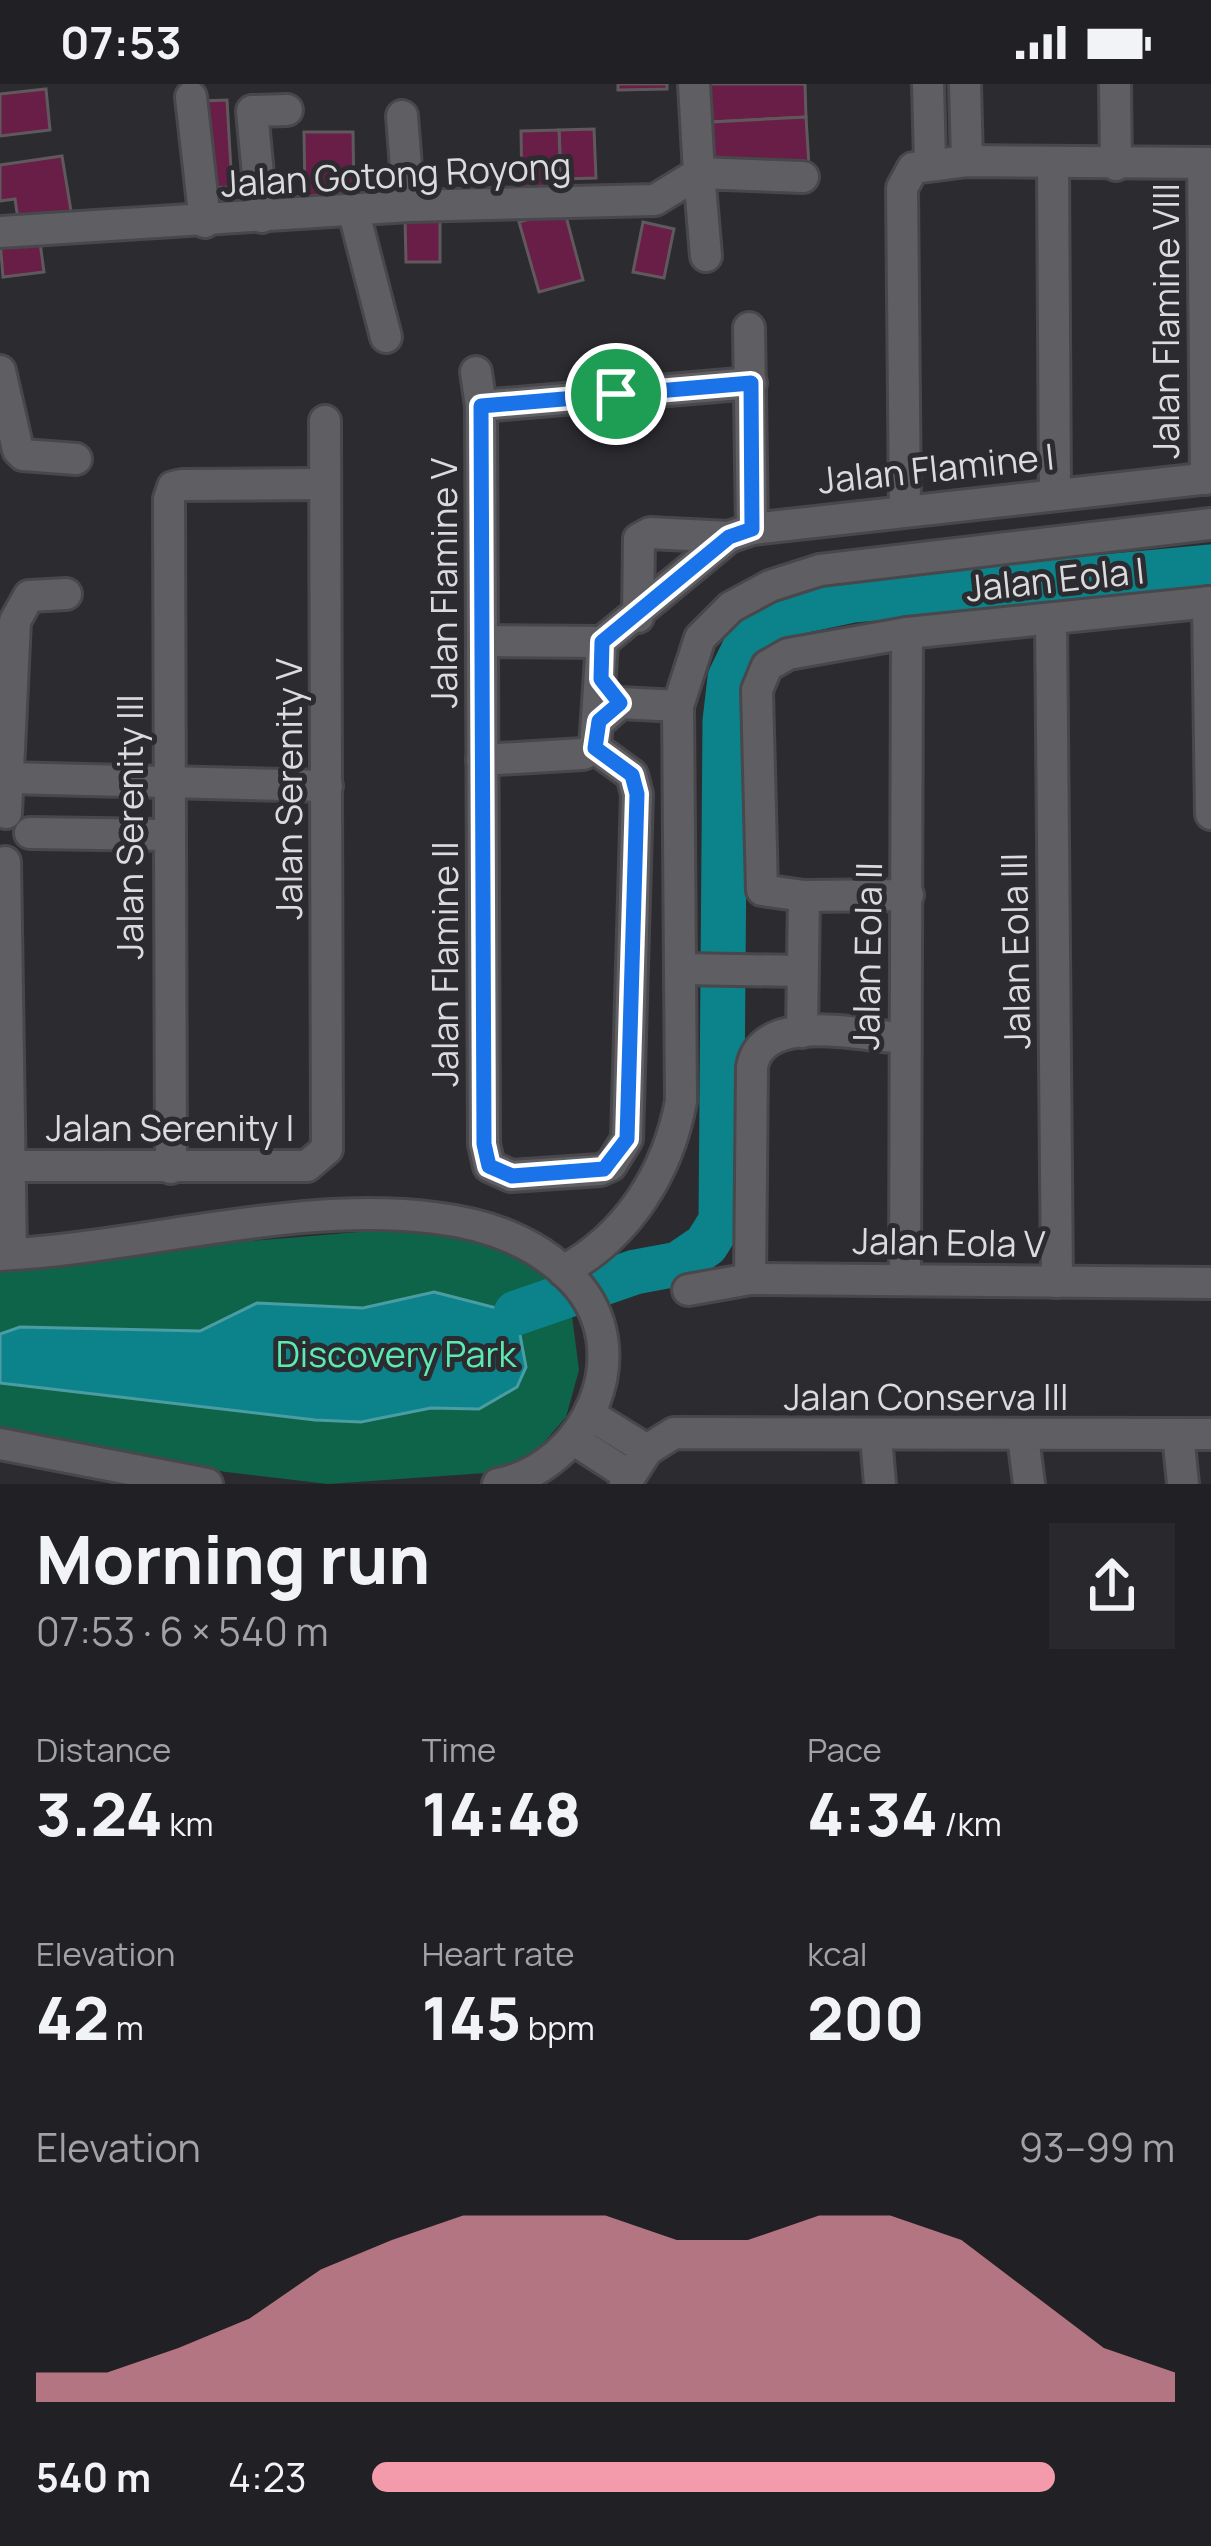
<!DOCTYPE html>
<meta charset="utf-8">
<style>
body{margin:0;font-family:Manrope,sans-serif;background:#29282c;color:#f1f3f6;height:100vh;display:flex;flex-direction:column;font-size:45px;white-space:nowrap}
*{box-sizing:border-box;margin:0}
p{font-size:39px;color:#a2a3a6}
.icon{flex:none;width:66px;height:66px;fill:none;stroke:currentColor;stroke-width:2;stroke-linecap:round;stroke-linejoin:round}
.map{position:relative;height:1400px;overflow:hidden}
.panel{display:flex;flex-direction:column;background:#212024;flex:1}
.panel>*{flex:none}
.pin{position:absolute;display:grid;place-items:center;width:102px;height:102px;color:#fff;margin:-51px;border:6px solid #fff;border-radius:50%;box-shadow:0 3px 12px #0007}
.round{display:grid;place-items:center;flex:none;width:126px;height:126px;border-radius:0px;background:#29282c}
.headline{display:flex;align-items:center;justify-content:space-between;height:204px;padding:0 36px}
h1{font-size:66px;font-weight:800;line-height:90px}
.stats{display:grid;grid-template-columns:repeat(3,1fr);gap:18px;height:204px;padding:12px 36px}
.stats div{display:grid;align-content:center}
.stats b{font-size:60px;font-weight:800}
.stats small{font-size:33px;font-weight:400}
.stats p{font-size:33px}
.chart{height:336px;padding:24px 36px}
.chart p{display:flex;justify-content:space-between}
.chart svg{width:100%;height:216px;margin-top:12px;fill:#f39aab;opacity:.7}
ul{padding:0 36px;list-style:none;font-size:39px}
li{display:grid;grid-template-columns:192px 144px 1fr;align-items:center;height:90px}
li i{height:30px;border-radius:15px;background:#f39aab}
.status{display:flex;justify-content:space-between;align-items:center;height:84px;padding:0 60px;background:#212024;direction:ltr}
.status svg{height:33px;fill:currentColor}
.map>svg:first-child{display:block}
.green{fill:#0e6448}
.water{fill:#0c838a;stroke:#4a9da3;stroke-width:3}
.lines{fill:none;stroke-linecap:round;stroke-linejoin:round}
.river{stroke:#0c838a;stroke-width:45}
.building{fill:#681e47;stroke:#5f595c;stroke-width:3}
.minor-casing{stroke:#48474b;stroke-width:36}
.minor{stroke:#5f5e63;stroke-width:30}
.route-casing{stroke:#fff;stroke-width:24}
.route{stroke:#1a73e8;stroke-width:15}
.labels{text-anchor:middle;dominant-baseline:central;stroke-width:10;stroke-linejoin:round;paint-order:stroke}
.street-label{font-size:36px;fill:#dbdadd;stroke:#2c2b30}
.park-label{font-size:36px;fill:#5beab4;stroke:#2c2b30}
</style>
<div class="status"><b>07:53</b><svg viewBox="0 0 49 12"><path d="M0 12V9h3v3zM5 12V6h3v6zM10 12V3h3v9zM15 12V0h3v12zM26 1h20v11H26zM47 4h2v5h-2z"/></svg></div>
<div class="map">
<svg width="1211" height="1400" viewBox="0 0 1211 1400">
<rect width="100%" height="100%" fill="#2c2b30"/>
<!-- green -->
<polygon class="green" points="407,1144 501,1160 557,1199 572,1232 579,1286 566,1333 541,1362 500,1388 328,1400 226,1388 0,1348 0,1178"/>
<!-- water -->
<polygon class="water" points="434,1208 516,1229 526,1283 517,1303 479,1325 431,1324 361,1338 315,1336 0,1299 0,1250 20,1243 200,1247 257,1219 363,1224"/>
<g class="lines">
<!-- river -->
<polyline class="river" points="516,1229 635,1188 678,1180 706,1161 721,1137 725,637 730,594 748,557 787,530 853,516 1211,483"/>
</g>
<!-- building -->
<g class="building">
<polygon points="618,0 667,0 667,5 618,6"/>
<polygon points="709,0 805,0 806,33 711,38"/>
<polygon points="46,5 50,46 0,52 0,10"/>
<polygon points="227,16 232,103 206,104 201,17"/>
<polygon points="806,33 809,82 713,87 711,38"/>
<polygon points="594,45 596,94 561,95 559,46"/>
<polygon points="559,46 561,104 522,105 521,47"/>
<polygon points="304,48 353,48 354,112 305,113"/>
<polygon points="62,72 71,127 18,135 15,115 0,117 0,81"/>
<polygon points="564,125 583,196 539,208 519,138"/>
<polygon points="440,133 440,178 406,178 405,134"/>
<polygon points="643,138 674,145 664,194 633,188"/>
<polygon points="39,151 44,188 3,193 0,156"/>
</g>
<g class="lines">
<defs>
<g id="minor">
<polyline points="928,0 930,78"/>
<polyline points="965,0 967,77"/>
<polyline points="1115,0 1116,81"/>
<polyline points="191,13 205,138"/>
<polyline points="402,32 409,122"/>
<polyline points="1203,79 1206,395"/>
<polyline points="1053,80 1055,409"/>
<polyline points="353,125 386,253"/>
<polyline points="262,133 252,27 287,26"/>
<polyline points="0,148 409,122 655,116 699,89 694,0"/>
<polyline points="706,172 699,89 803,93"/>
<polyline points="749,244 752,445"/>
<polyline points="0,287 18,366 23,371 76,375"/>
<polyline points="476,288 481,322 484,1060 489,1082 511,1092 600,1086 611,1081 627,1055 637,710 632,691 595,664"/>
<polyline points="481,322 751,299"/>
<polyline points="905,425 902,104 913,84 967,77 1211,79"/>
<polyline points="1208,518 1211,730"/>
<polyline points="638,533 639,455 650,449 729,453"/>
<polyline points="1051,535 1057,1198"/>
<polyline points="483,557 602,558"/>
<polyline points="602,558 729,453 752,445 1211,394"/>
<polyline points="600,637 620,619 678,622"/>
<polyline points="595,664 602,558"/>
<polyline points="482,676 583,670 595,664"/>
<polyline points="7,694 327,702"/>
<polyline points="6,729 15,537 29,512 66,510"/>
<polyline points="30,749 166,751"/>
<polyline points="5,778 11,1170"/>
<polyline points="908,811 804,812 762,806 757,606 767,582 788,570 907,549 1211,518"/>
<polyline points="682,885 800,887"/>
<polyline points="802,948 804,812"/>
<polyline points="11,1082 307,1082 327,1065 325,337"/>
<polyline points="171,1084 169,415 173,403 182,401 325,400"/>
<path d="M0 1171C140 1164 298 1116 435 1134 487 1140 536 1157 573 1196 640 1267 588 1382 498 1400"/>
<path d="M563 1187C628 1152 668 1088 681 1017L678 622 700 554 731 523 770 502 820 486 1211 440"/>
<path d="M750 1195 752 983C762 926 863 952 905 954"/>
<polyline points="905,1196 907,549"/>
<polyline points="688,1206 750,1195 1211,1199"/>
<polyline points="592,1332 647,1366"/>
<polyline points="1178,1350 1183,1400"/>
<polyline points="876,1352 880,1400"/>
<polyline points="1023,1352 1029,1400"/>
<polyline points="574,1356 630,1392"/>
<polyline points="0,1360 207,1400"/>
<polyline points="625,1400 647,1366 674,1349 1211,1350"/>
</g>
</defs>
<!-- minor casing -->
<use href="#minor" class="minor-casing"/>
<!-- minor -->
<use href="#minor" class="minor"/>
</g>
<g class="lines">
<defs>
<polygon id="route" points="751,299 752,445 729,453 602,558 601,595 620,619 599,637 595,664 632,691 637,710 627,1055 604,1085 512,1092 489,1082 484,1060 481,322"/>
</defs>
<!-- route casing -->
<use href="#route" class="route-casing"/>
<!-- route -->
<use href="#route" class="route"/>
</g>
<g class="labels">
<!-- street labels -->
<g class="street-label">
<text transform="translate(396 90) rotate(-3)">Jalan Gotong Royong</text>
<text transform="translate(1165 237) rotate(-90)">Jalan Flamine VIII</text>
<text transform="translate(936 384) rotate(-6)">Jalan Flamine I</text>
<text transform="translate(1055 495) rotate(-6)">Jalan Eola I</text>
<text transform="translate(443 499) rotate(-90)">Jalan Flamine V</text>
<text transform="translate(288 705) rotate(-90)">Jalan Serenity V</text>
<text transform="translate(129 743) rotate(-90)">Jalan Serenity III</text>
<text transform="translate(1015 867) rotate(-91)">Jalan Eola III</text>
<text transform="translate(867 872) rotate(-89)">Jalan Eola II</text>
<text transform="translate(444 880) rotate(-90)">Jalan Flamine II</text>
<text x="170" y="1043">Jalan Serenity I</text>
<text transform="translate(949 1158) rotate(1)">Jalan Eola V</text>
<text x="926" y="1312">Jalan Conserva III</text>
</g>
<!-- park labels -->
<g class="park-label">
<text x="396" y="1269">Discovery Park</text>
</g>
</g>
</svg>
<div class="pin" style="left:616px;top:310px;background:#1e9e55"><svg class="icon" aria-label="arrive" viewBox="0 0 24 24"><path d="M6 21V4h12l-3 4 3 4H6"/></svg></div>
</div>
<section class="panel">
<div class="headline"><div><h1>Morning run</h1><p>07:53 · 6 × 540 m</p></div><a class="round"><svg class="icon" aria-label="share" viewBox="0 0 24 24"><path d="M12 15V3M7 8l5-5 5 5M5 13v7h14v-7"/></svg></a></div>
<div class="stats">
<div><p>Distance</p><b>3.24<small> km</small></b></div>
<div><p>Time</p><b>14:48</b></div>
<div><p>Pace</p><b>4:34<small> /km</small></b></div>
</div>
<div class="stats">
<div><p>Elevation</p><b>42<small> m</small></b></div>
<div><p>Heart rate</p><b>145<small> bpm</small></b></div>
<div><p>kcal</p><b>200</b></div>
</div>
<div class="chart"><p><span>Elevation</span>93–99 m</p>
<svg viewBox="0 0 160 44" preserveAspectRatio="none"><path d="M0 44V38L10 38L20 33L30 27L40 17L50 11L60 6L70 6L80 6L90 11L100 11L110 6L120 6L130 11L140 22L150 33L160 38V44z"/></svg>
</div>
<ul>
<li><b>540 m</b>4:23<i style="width:85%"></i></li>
</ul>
</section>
